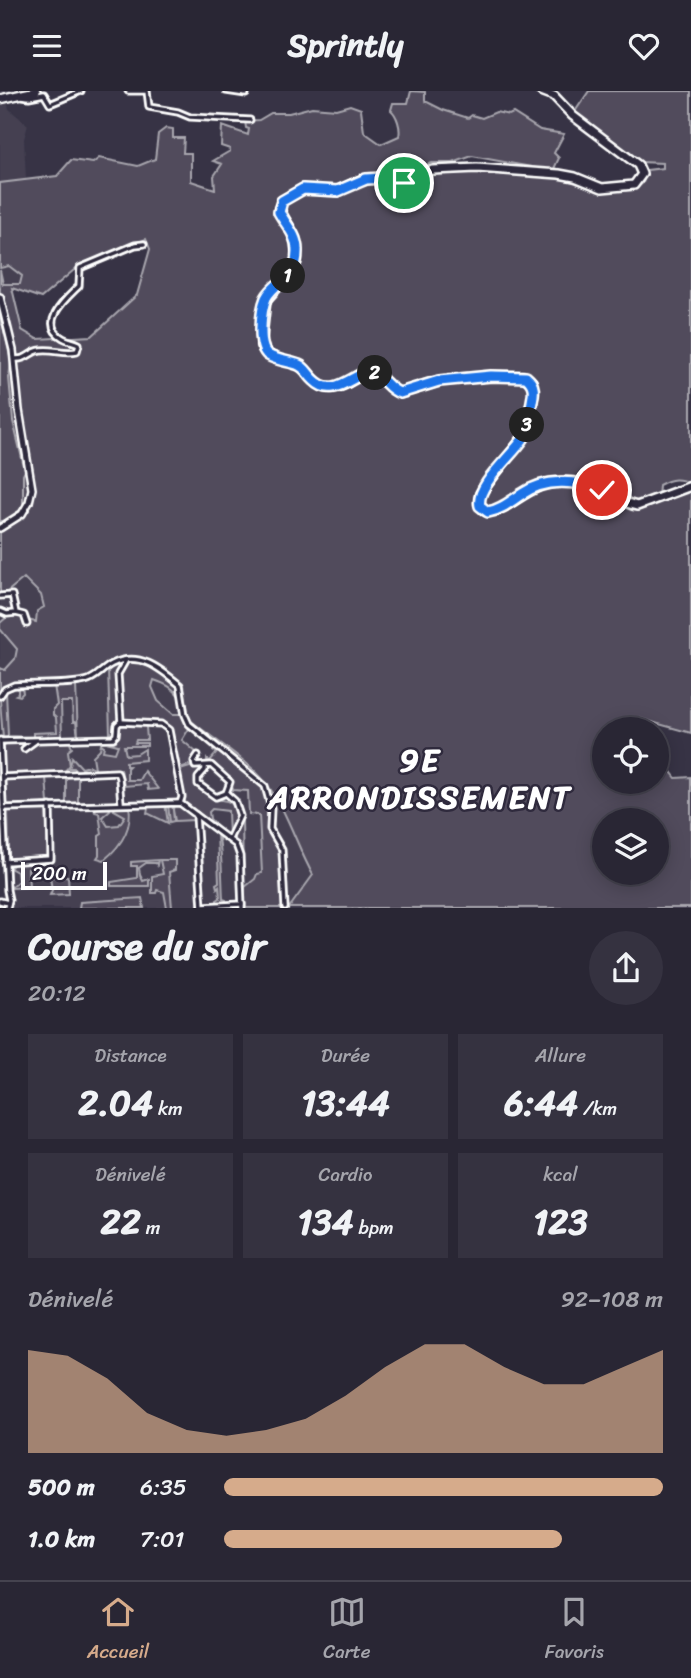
<!DOCTYPE html>
<html lang="fr">
<meta charset="utf-8">
<style>
body{margin:0;font-family:Sriracha,sans-serif;background:#353240;color:#f1f3f6;height:100vh;display:flex;flex-direction:column;font-size:26px;white-space:nowrap}
*{box-sizing:border-box;margin:0}
p{font-size:23px;color:#a5a5ac}
.icon{flex:none;width:38px;height:38px;fill:none;stroke:currentColor;stroke-width:2;stroke-linecap:round;stroke-linejoin:round}
.map{position:relative;height:817px;overflow:hidden}
.details{display:flex;flex-direction:column;background:#292634;flex:1}
.details>*{flex:none}
.tools{position:absolute;left:592px;top:626px;display:grid;gap:14px}
.tools a{display:grid;place-items:center;width:77px;height:77px;border-radius:50%;background:#292634;box-shadow:0 4px 18px #0003,0 0 0 2px #45434f;font-size:35px}
.scale{position:absolute;left:21px;bottom:18px;width:86px;box-sizing:border-box;padding-left:7px;border:4px solid #fff;border-top:0;font-size:19px;line-height:24px;white-space:nowrap;color:#fff;-webkit-text-stroke:5px #2f2a3d;paint-order:stroke}
.pin{position:absolute;display:grid;place-items:center;width:60px;height:60px;color:#fff;margin:-30px;border:4px solid #fff;border-radius:50%;box-shadow:0 2px 7px #0007}
.km{position:absolute;width:35px;height:35px;margin:-18px;border-radius:50%;background:#222;color:#fff;font-size:19px;line-height:35px;text-align:center}
.round{display:grid;place-items:center;flex:none;width:74px;height:74px;border-radius:37px;background:#353240}
.headline{display:flex;align-items:center;justify-content:space-between;height:119px;padding:0 28px}
h1{font-size:38px;font-weight:700;line-height:52px}
.metrics{display:grid;grid-template-columns:repeat(3,1fr);gap:10px;height:119px;padding:7px 28px}
.metrics div{display:grid;align-content:center;border-radius:0px;background:#353240;text-align:center}
.metrics b{font-size:35px;font-weight:700}
.metrics small{font-size:19px;font-weight:400}
.metrics p{font-size:19px}
.chart{height:196px;padding:14px 28px}
.chart p{display:flex;justify-content:space-between}
.chart svg{width:100%;height:126px;margin-top:7px;fill:#d6ab8b;opacity:.7}
ul{padding:0 28px;list-style:none;font-size:23px}
li{display:grid;grid-template-columns:112px 84px 1fr;align-items:center;height:52px}
li i{height:18px;border-radius:9px;background:#d6ab8b}
header{display:flex;justify-content:space-between;align-items:center;height:91px;padding:0 28px;background:#292634;font-size:32px;font-weight:700}
.tab-bar{display:flex;justify-content:space-around;align-items:center;height:98px;border-top:2px solid #45434f;background:#292634;font-size:19px;color:#a5a5ac}
.tab-bar a{display:grid;justify-items:center;gap:4px}
.tab-bar .current{color:#d6ab8b}
.map>svg:first-child{display:block}
.built{fill:#444051}
.green{fill:#514c5c;stroke:#a8a6ae;stroke-width:2;fill-rule:evenodd}
.lines{fill:none;stroke-linecap:round;stroke-linejoin:round}
.stream{stroke:#adabb2;stroke-width:2}
.minor-casing{stroke:#fff;stroke-width:9}
.tertiary-casing{stroke:#fff;stroke-width:10}
.primary-casing{stroke:#fff;stroke-width:12}
.minor{stroke:#2f2a3d;stroke-width:3.5}
.tertiary{stroke:#2f2a3d;stroke-width:5}
.primary{stroke:#2f2a3d;stroke-width:7}
.route-casing{stroke:#fff;stroke-width:14}
.route{stroke:#1a73e8;stroke-width:9}
.labels{text-anchor:middle;dominant-baseline:central;stroke-width:5;stroke-linejoin:round;paint-order:stroke}
.district-label{font-size:32px;font-weight:bold;letter-spacing:2px;fill:#fff;stroke:#2f2a3d}
</style>
<header><svg class="icon" aria-label="menu" viewBox="0 0 24 24"><path d="M4 6h16M4 12h16M4 18h16"/></svg>Sprintly<svg class="icon" aria-label="heart" viewBox="0 0 24 24"><path d="M12 20l-8-8c-3-5 5-10 8-4 3-6 11-1 8 4z"/></svg></header>
<div class="map">
<svg width="691" height="817" viewBox="0 0 691 817">
<rect width="100%" height="100%" fill="#373345"/>
<filter id="ink" filterUnits="userSpaceOnUse"><feTurbulence type="fractalNoise" baseFrequency=".0143" numOctaves="2"/><feDisplacementMap in="SourceGraphic" scale="14" xChannelSelector="R" yChannelSelector="G"/><feConvolveMatrix kernelMatrix="1 2 1 2 8 2 1 2 1" color-interpolation-filters="sRGB"/></filter>
<g filter="url(#ink)">
<!-- built -->
<g class="built">
<polygon points="7,10 9,18 28,34 24,48 26,88 0,92 0,12"/>
<polygon points="4,174 9,174 22,185 20,193 3,193 0,177"/>
<polygon points="24,486 41,504 44,517 36,532 9,526 0,532 0,502 7,501"/>
<polygon points="0,538 17,558 15,568 5,579 0,577"/>
<polygon points="130,567 155,572 185,594 189,628 266,692 298,748 304,768 313,784 289,817 2,817 0,600 10,593 89,587 118,568"/>
</g>
<!-- green -->
<g class="green">
<path d="M411 0 425 1V10L443 19 468 27 472 24 482 27 496 21 509 24 513 22 540 39 564 43 554 62 559 67 553 80 472 65 453 72H431L423 75 411 88 405 89 378 84 361 86 338 97 309 95 277 116V121L296 156 293 176 270 200 259 256 297 276 327 299 372 283 391 301C436 292 479 286 524 287L532 296 524 342 479 403 484 421C503 413 524 400 544 395 577 386 612 405 643 416L691 398V642L641 628 646 639H604V691H656V662L676 687 691 686V817H289L313 784C296 754 287 718 265 691 248 669 211 647 189 628L184 594C163 576 139 557 111 572 103 576 96 585 88 588 70 594 31 592 10 593L0 600V577L5 579 15 568 17 558 0 538V532L14 520 23 528 36 531 37 520 44 516 41 504 24 487 7 501 0 502V179L3 193H20L22 185 9 175 0 177V92L57 85 71 69 93 72 99 67 138 75 155 68 158 43 166 37 173 38V47H184L183 62H191V90L215 98 214 85 222 73 213 70 230 60V58L221 55 222 35 248 44 249 38 246 37 245 30 259 29 271 22H289L312 16 336 18 350 14 361 18 364 41 381 53 399 45C401 37 397 24 391 19L393 12H408ZM146 148 150 158 137 204 92 245 37 248 22 239 12 197 41 207 81 173ZM604 730H656V782H604Z"/>
<path d="M589 0H691V392C678 387 672 387 659 394L658 407 632 412 600 395 538 393 491 419 482 414V404L528 343 532 288 491 282 400 299C389 294 384 283 373 279L342 292 328 294 265 258 263 250 268 209 289 188 300 162 297 146 284 126 282 114 300 101H344L362 92 377 89 404 94 432 81 470 79 561 87 600 100 638 96 643 92 647 79 663 77V72L639 71 574 22Z"/>
<path d="M140 570 151 573 180 598 181 608C174 597 166 593 154 589L152 596 158 610 173 623H182L190 636 182 649 196 661 192 673 180 677C168 622 171 630 116 630L114 644H110L108 577 121 571Z"/>
<polygon points="54,594 76,594 78,646 76,631 73,631 72,611 61,611 62,647 49,647 48,644 48,647 3,647 0,610 5,600 22,595 23,602 20,605 16,604 18,603 18,597 6,600 8,645 33,646 33,642 57,641 56,627 53,624 53,618 57,614"/>
<polygon points="120,633 143,633 146,636 147,649 136,649 135,652 147,652 147,655 124,655 126,664 137,663 145,658 145,669 126,671 126,675 129,675 127,677 127,689 139,689 144,680 158,698 148,699 147,693 124,695 121,678 78,681 74,677 69,677 70,674 65,680 59,681 9,684 3,681 3,655 8,652 15,651 76,649 78,651 70,652 72,657 68,660 70,675 72,666 82,677 89,675 95,677 93,665 100,658 101,653 104,655 103,660 115,662 118,654 110,652 116,650"/>
<polygon points="215,656 263,693 269,715 268,738 281,760 284,817 246,817 244,808 245,796 255,788 257,783 262,782 259,724 249,723 248,700 233,699 231,690 214,672 196,675 197,669 203,673 207,672 207,668 210,670 217,662 213,659"/>
<path d="M193 675 198 678 203 677 195 688V692C200 696 205 701 210 705 225 714 228 702 239 724L229 746 228 720 212 718 209 721 210 728 217 736 185 711 180 679Z"/>
<rect x="66" y="685" width="12" height="27"/>
<polygon points="46,686 48,712 7,715 5,713 5,689"/>
<polygon points="165,712 168,732 147,722 149,713"/>
<polygon points="174,712 194,724 194,729 175,730 173,719 174,730 170,731 168,714 172,713 173,719"/>
<path d="M115 714H129C133 737 121 755 104 769L97 767 99 764V745L102 743 99 722 95 721 94 717 108 715 110 719 102 726 108 735 119 734 125 725 114 719Z"/>
<polygon points="46,718 49,765 9,768 8,719"/>
<polygon points="242,729 243,783 241,764 233,748"/>
<path d="M217 741C222 747 222 795 223 808L226 809V813L217 814V809L220 807 219 795 217 797 216 793 219 791Z"/>
<polygon points="158,769 157,774 156,772 146,772 139,777 140,784 143,790 149,788 149,795 111,795 111,791 137,787 137,775 131,775 131,771"/>
<polygon points="160,769 175,769 175,779 169,781 172,817 167,817 164,801 157,799 156,802 152,802 152,785 163,783"/>
<polygon points="32,772 32,777 28,778 29,796 10,797 18,790 17,781 10,777 14,773"/>
<polygon points="68,785 69,803 50,804 52,799 50,786"/>
<polygon points="142,807 144,817 79,817 80,811"/>
</g>
<g class="lines">
<!-- stream -->
<polyline class="stream" points="0,222 11,270 9,287 13,330 25,380 23,384 23,415 20,419 0,432"/>
<defs>
<g id="minor">
<polyline points="128,0 147,0 149,16 178,21 190,26 250,29"/>
<polyline points="226,0 246,3"/>
<polyline points="23,5 29,6 44,3 50,13 81,0"/>
<path d="M14 268C29 269 30 260 41 259 53 257 65 263 77 260L79 253C73 250 68 250 63 247 37 232 67 207 79 195L80 177 135 154 144 153"/>
<polyline points="0,505 12,504 16,522 24,524 27,533"/>
<polyline points="0,520 7,523 16,522"/>
<path d="M0 605 5 598 14 594C37 592 62 595 85 590 96 588 102 578 112 573 139 559 161 578 180 594L185 624 189 633 265 695 271 717 270 738 282 759 285 817"/>
<polyline points="121,631 118,583 126,569"/>
<polyline points="0,649 7,799 9,809 7,817"/>
<polyline points="0,650 113,647 116,644 117,634 120,631 161,633 169,639 182,706 180,712"/>
<polyline points="24,658 35,650"/>
<polyline points="198,664 194,670 195,675 211,674 230,691 226,702 235,710 240,725 229,748"/>
<polyline points="205,676 205,679 198,687 198,693 216,706 226,702"/>
<polyline points="2,686 117,681 119,687 121,712"/>
<polyline points="3,717 180,712 236,754 240,765 242,817"/>
<polyline points="196,724 202,817"/>
<polyline points="5,771 51,768 50,715"/>
<polyline points="0,810 8,812"/>
<polyline points="202,815 242,813"/>
<polyline points="0,817 1,817"/>
</g>
<polyline id="tertiary" points="0,206 13,259 19,319 32,398 29,411 22,423 0,437"/>
<g id="primary">
<path d="M541 0 554 5 573 25 638 74 642 83 634 94 602 97 575 86 559 83 477 77 433 79 422 82 408 92 377 87 361 89 337 100 303 98 282 110 279 117 295 147 297 169 291 182 266 209 261 255C270 270 286 268 300 275 312 282 315 297 331 297 345 297 355 285 367 281 382 281 386 298 400 302L439 290 491 285H522L532 291 534 301 524 345 480 403 479 412 485 420C503 424 527 396 549 392 568 389 590 392 607 401 618 406 625 413 637 415L691 395"/>
<polyline points="0,8 36,0"/>
</g>
</defs>
<!-- minor casing -->
<use href="#minor" class="minor-casing"/>
<!-- tertiary casing -->
<use href="#tertiary" class="tertiary-casing"/>
<!-- primary casing -->
<use href="#primary" class="primary-casing"/>
<!-- minor -->
<use href="#minor" class="minor"/>
<!-- tertiary -->
<use href="#tertiary" class="tertiary"/>
<!-- primary -->
<use href="#primary" class="primary"/>
</g>
</g>
<g class="lines" filter="url(#ink)">
<defs>
<path id="route" d="M404 92 383 87 366 88 338 100 303 98 282 110 279 121C286 134 297 144 297 159 298 188 276 188 266 207 261 219 257 256 268 264 277 270 289 270 299 274 306 277 308 284 314 289 332 307 349 287 367 281 382 281 386 298 400 302L439 290 491 285 526 286C537 295 533 304 531 316 529 326 528 339 523 348 512 365 475 395 480 415L488 421C501 419 511 410 522 403 545 387 576 389 602 399"/>
</defs>
<!-- route casing -->
<use href="#route" class="route-casing"/>
<!-- route -->
<use href="#route" class="route"/>
</g>
<g class="labels">
<!-- district labels -->
<g class="district-label">
<text x="420" y="669">9E<tspan x="420" dy="37">ARRONDISSEMENT</tspan></text>
</g>
</g>
</svg>
<div class="tools">
<a><svg class="icon" aria-label="locate" viewBox="0 0 24 24"><circle cx="12" cy="12" r="6"/><path d="M12 2v4M12 18v4M2 12h4M18 12h4"/></svg></a>
<a><svg class="icon" aria-label="layers" viewBox="0 0 24 24"><path d="M12 4l9 5-9 5-9-5zM3 14l9 5 9-5"/></svg></a>
</div>
<div class="scale">200 m</div>
<div class="pin" style="left:404px;top:92px;background:#1e9e55"><svg class="icon" aria-label="arrive" viewBox="0 0 24 24"><path d="M6 21V4h12l-3 4 3 4H6"/></svg></div>
<div class="pin" style="left:602px;top:399px;background:#d93025"><svg class="icon" aria-label="check" viewBox="0 0 24 24"><path d="M5 12l5 5 9-10"/></svg></div>
<b class="km" style="left:288px;top:185px">1</b>
<b class="km" style="left:375px;top:282px">2</b>
<b class="km" style="left:527px;top:334px">3</b>
</div>
<section class="details">
<div class="headline"><div><h1>Course du soir</h1><p>20:12</p></div><a class="round"><svg class="icon" aria-label="share" viewBox="0 0 24 24"><path d="M12 15V3M7 8l5-5 5 5M5 13v7h14v-7"/></svg></a></div>
<div class="metrics">
<div><p>Distance</p><b>2.04<small> km</small></b></div>
<div><p>Durée</p><b>13:44</b></div>
<div><p>Allure</p><b>6:44<small> /km</small></b></div>
</div>
<div class="metrics">
<div><p>Dénivelé</p><b>22<small> m</small></b></div>
<div><p>Cardio</p><b>134<small> bpm</small></b></div>
<div><p>kcal</p><b>123</b></div>
</div>
<div class="chart"><p><span>Dénivelé</span>92–108 m</p>
<svg viewBox="0 0 160 44" preserveAspectRatio="none"><path d="M0 44V8L10 10L20 18L30 30L40 36L50 38L60 36L70 32L80 24L90 14L100 6L110 6L120 14L130 20L140 20L150 14L160 8V44z"/></svg>
</div>
<ul>
<li><b>500 m</b>6:35<i style="width:100%"></i></li>
<li><b>1.0 km</b>7:01<i style="width:77%"></i></li>
</ul>
</section>
<nav class="tab-bar">
<a class="current"><svg class="icon" aria-label="home" viewBox="0 0 24 24"><path d="M3 11l9-7 9 7M6 9v11h12V9"/></svg>Accueil</a>
<a><svg class="icon" aria-label="map" viewBox="0 0 24 24"><path d="M3 6l6-2 6 2 6-2v14l-6 2-6-2-6 2zM9 4v14M15 6v14"/></svg>Carte</a>
<a><svg class="icon" aria-label="saved" viewBox="0 0 24 24"><path d="M7 4h10v16l-5-4-5 4z"/></svg>Favoris</a>
</nav>
